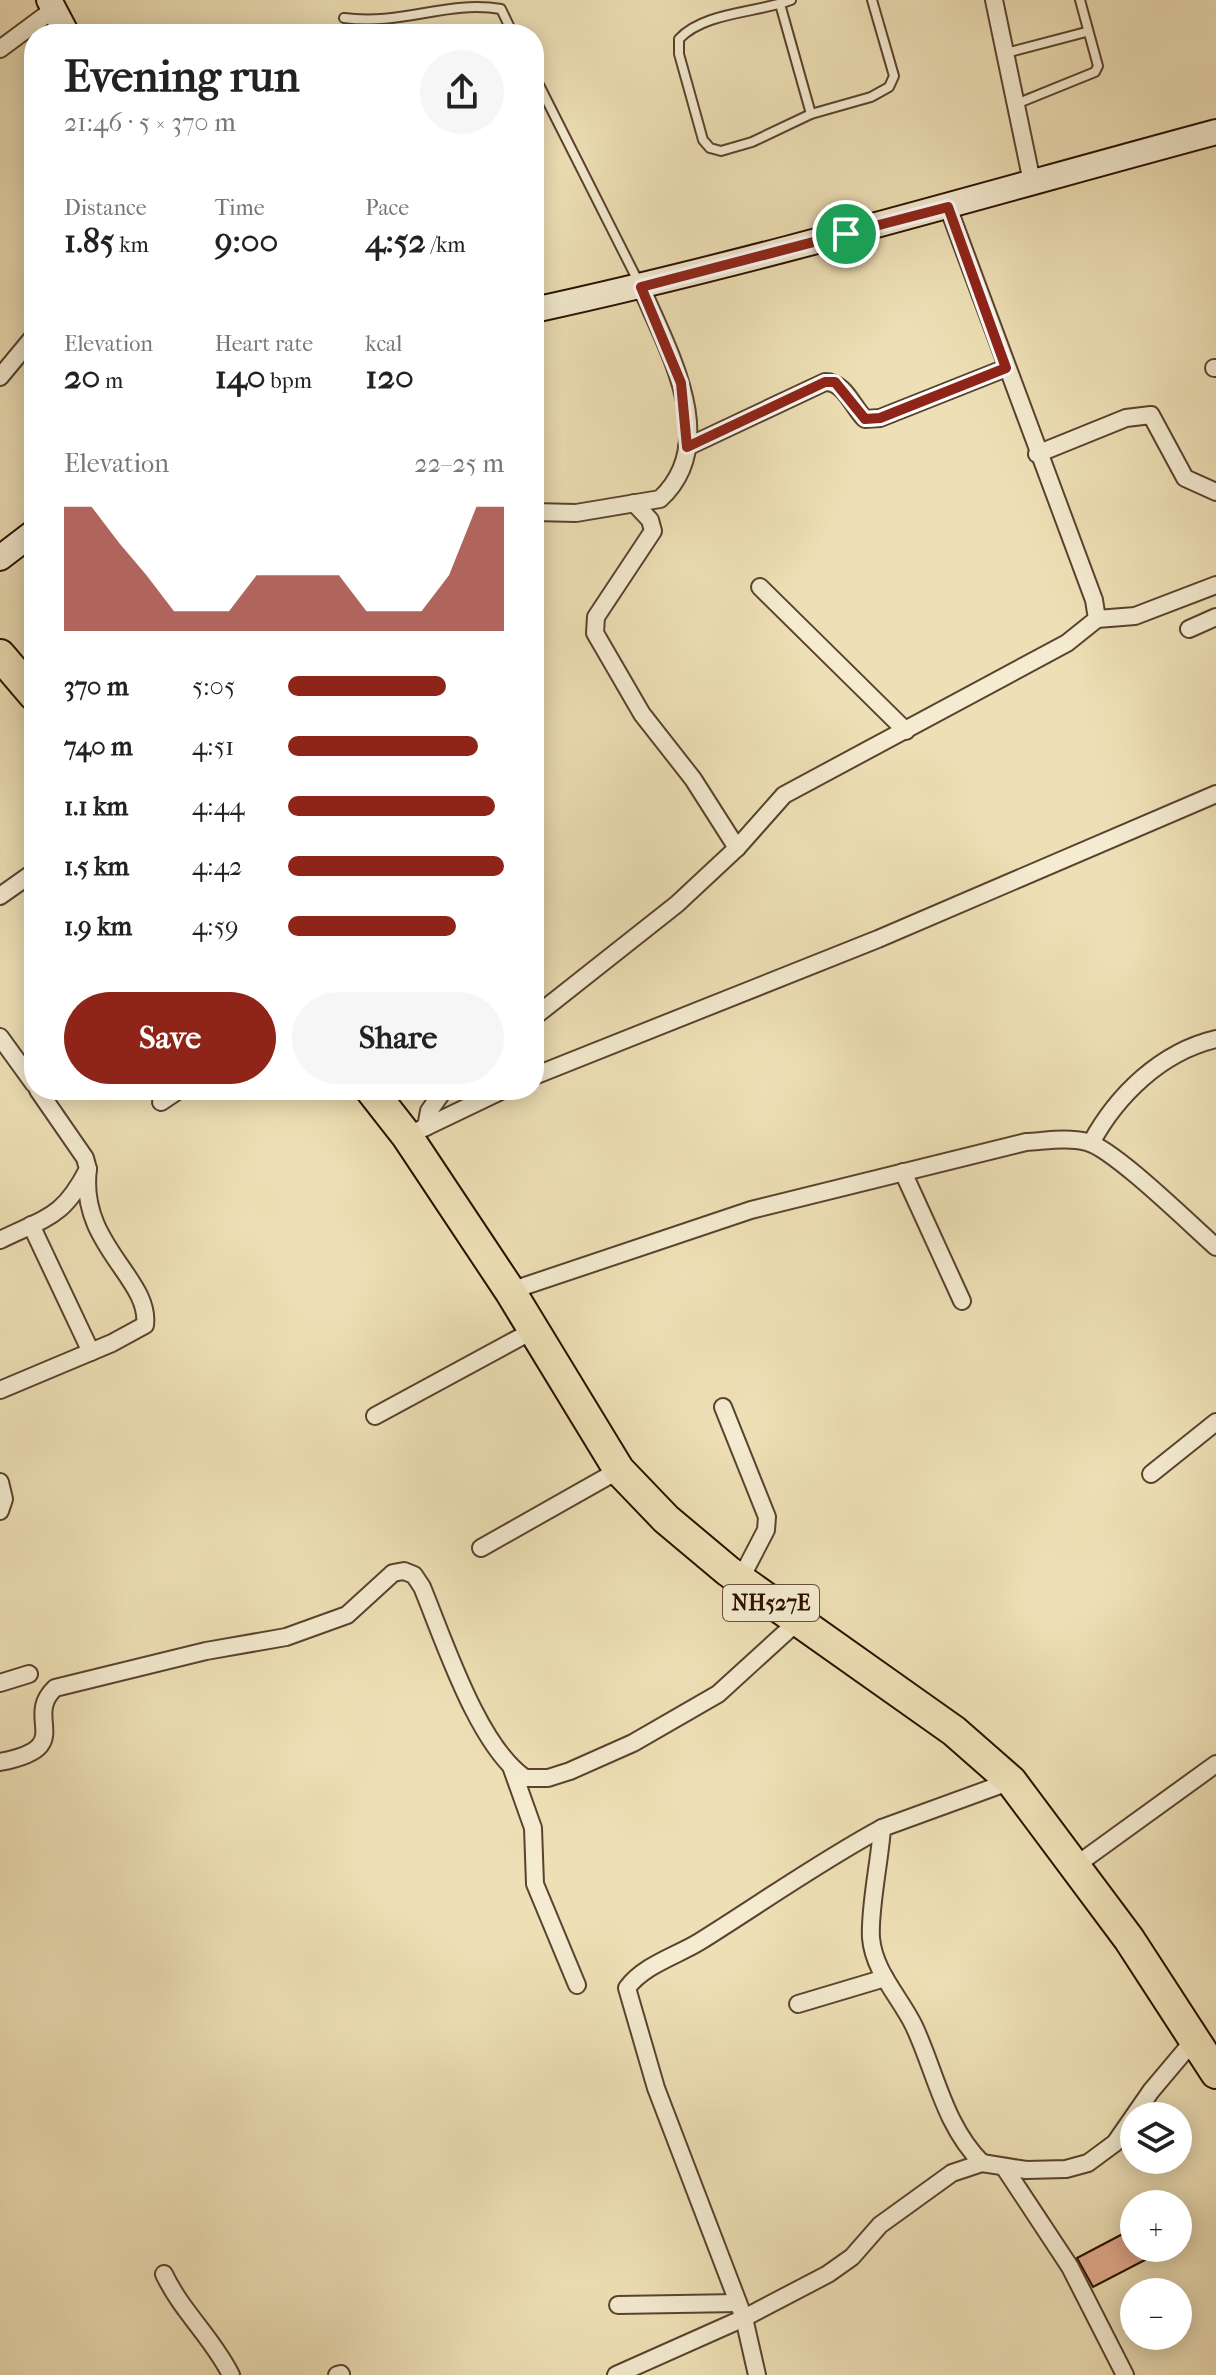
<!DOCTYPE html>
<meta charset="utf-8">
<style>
body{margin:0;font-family:"IM FELL French Canon",serif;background:#f6f6f6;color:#222;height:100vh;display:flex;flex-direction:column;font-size:30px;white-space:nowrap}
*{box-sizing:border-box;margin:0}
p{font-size:26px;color:#767676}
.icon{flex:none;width:44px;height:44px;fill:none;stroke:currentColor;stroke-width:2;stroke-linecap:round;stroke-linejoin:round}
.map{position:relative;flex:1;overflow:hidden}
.drawer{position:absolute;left:24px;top:24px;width:520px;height:1076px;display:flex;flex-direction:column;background:#fff;border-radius:32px;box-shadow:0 4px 20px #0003}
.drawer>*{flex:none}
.fabs{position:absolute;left:1120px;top:2102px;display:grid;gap:16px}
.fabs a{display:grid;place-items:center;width:72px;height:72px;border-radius:50%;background:#fff;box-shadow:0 4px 20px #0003;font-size:40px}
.pin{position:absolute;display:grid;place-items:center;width:68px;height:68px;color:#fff;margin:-34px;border:4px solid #fff;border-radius:50%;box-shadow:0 2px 8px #0007}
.round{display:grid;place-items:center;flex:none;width:84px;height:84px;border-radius:42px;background:#f6f6f6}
.summary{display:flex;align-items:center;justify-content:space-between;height:136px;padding:0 40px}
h1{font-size:44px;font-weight:700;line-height:60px}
.figures{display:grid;grid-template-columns:repeat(3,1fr);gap:12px;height:136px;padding:8px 40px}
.figures div{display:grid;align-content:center}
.figures b{font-size:34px;font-weight:700}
.figures small{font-size:22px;font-weight:400}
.figures p{font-size:22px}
.chart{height:224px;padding:16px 40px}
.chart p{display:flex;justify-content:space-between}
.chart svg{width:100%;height:144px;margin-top:8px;fill:#8f2418;opacity:.7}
.cta{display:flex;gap:16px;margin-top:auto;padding:16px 40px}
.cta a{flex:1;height:92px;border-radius:48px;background:#8f2418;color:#fff;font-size:32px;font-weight:700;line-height:92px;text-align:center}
.cta a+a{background:#f6f6f6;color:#222}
ul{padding:0 40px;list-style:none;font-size:26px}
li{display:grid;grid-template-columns:128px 96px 1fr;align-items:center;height:60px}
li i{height:20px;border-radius:10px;background:#8f2418}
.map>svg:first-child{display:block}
.building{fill:#e4ad8f;stroke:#2a0e00;stroke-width:2}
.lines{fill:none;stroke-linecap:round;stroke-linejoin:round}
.lane-casing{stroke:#5b422e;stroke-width:12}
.street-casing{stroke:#5b422e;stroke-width:20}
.secondary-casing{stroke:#2a0e00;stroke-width:28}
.highway-casing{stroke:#2a0e00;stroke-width:34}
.lane{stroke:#f4ebd0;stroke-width:8}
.street{stroke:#f4ebd0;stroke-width:16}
.secondary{stroke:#f4ebd0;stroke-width:24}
.highway{stroke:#eee0b6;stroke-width:30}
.route-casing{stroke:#fff;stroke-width:16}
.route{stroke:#8f2418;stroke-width:10}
.labels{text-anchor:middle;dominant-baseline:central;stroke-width:6;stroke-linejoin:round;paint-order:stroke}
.shield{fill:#f4ebd0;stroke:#67503e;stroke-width:2}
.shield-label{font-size:22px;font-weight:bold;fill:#2a0e00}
</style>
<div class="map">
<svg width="1216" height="2375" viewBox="0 0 1216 2375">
<rect width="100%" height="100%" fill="#eee0b6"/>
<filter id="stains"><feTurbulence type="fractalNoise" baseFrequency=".0025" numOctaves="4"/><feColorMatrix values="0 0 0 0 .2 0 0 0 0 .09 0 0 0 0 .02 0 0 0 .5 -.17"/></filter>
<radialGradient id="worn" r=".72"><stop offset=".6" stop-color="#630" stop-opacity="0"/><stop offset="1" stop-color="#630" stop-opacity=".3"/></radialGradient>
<!-- building -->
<polygon class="building" points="1134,2228 1134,2248 1168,2248 1093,2287 1077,2258"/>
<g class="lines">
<defs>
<g id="lane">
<path d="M791 0C757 13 704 12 679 39V54L703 140 710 148 721 151 752 142 811 114 871 97 889 87 894 76 872 0"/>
<polyline points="780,4 811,114"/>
<path d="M344 18C401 26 447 0 501 9L513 34"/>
<polyline points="1006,53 1086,32"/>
<polyline points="534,75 639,283"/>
<polyline points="1016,104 1095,72 1098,66 1080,0"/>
</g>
<g id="street">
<polyline points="994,0 1032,182"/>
<polyline points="0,49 54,9"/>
<polyline points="1214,368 1216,368"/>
<polyline points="0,377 34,336"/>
<path d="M687 447 825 382C845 382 852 406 865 419L880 418 1006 368"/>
<polyline points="1037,454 1126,418 1151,415 1185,478 1216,492"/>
<polyline points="634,503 650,520 653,531 596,617 595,633 642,714 693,779 737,848"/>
<path d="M534 512 576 513 660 499C722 442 667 349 641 287"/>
<polyline points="760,587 906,731"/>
<polyline points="1097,619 1135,616 1216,585"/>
<polyline points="1189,629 1216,617"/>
<polyline points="0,896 34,872"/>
<polyline points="534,1017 677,904 737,848 784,795 1067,643 1097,619 1094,600 948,207"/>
<polyline points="0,1037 34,1084"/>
<polyline points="534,1076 878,939 1216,794"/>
<polyline points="161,1102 179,1090"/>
<polyline points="426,1127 429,1111 444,1090"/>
<polyline points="407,1136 503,1090"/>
<path d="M1091 1143C1117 1095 1161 1052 1216 1039"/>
<polyline points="903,1172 962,1301"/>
<polyline points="31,1225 91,1352"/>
<path d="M0 1240C47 1217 63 1218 88 1169L85 1158 38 1090"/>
<path d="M510 1291 751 1210 1026 1142C1046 1141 1067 1137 1087 1142 1114 1149 1191 1225 1216 1247"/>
<path d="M0 1390 112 1343 145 1325C151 1279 78 1244 88 1169"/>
<polyline points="723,1407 767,1517 766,1530 740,1580"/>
<polyline points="375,1416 532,1331"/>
<polyline points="1151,1474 1216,1422"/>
<polyline points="0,1482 4,1499 0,1511"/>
<polyline points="481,1548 619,1470"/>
<polyline points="0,1683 29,1674"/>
<path d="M0 1762C78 1747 22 1719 55 1688L206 1651 286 1637 347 1615 393 1573 404 1571 414 1575 422 1587C444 1640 478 1746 525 1778H548L570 1771 633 1743 718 1694 797 1622"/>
<polyline points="512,1769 533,1828 535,1884 577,1985"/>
<polyline points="1075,1866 1216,1764"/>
<polyline points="798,2004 885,1978"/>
<path d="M982 2163C944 2125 936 2073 914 2026 900 1997 874 1972 871 1938 869 1909 880 1860 882 1828L1011 1781"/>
<polyline points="1004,2167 1070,2267 1125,2375"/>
<path d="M164 2274C182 2312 212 2337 231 2375"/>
<polyline points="618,2305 738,2303"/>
<polyline points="337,2375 341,2374"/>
<polyline points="616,2375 744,2318 828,2274 852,2257 880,2225 952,2173 982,2163 1026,2170 1066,2169 1088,2163 1115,2143 1151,2091 1194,2040"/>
<path d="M757 2375 744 2318 656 2088 627 1988C644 1965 676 1956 699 1942 760 1904 819 1862 882 1828"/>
</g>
<g id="secondary">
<polyline points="49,0 67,34"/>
<path d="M534 310C764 260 989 193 1216 132"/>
<polyline points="0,558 34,532"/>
</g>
<g id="highway">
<polyline points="0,655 34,695"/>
<polyline points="371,1090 407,1136 510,1291 619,1470 666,1519 728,1571 954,1731 1011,1781 1129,1939 1216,2073"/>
</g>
</defs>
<!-- lane casing -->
<use href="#lane" class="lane-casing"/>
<!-- street casing -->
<use href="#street" class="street-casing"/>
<!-- secondary casing -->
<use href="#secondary" class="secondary-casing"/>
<!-- highway casing -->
<use href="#highway" class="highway-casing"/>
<!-- lane -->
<use href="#lane" class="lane"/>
<!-- street -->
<use href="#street" class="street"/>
<!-- secondary -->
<use href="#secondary" class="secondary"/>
<!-- highway -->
<use href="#highway" class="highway"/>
</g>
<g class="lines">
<defs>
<polygon id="route" points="948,207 1006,368 880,418 865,419 835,382 825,382 687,447 681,383 641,287"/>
</defs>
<!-- route casing -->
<use href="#route" class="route-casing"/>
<!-- route -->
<use href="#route" class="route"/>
</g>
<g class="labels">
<!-- shield labels -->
<rect class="shield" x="723" y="1585" width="96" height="36" rx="6"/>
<g class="shield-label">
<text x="771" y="1603">NH527E</text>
</g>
</g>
<rect width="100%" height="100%" filter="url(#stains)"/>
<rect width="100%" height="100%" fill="url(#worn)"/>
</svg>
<div class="fabs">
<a><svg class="icon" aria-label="layers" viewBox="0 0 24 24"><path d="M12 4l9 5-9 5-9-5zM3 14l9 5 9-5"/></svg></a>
<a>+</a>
<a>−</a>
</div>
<div class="pin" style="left:846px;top:234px;background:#1e9e55"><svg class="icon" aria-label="arrive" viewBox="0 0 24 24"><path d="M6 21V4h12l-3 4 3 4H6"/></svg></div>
<section class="drawer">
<div class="summary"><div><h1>Evening run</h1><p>21:46 · 5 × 370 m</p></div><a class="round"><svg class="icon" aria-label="share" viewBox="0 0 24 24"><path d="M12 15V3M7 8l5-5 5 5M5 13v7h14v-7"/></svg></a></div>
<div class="figures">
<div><p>Distance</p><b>1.85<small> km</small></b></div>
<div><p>Time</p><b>9:00</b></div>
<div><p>Pace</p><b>4:52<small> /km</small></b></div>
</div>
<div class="figures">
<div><p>Elevation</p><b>20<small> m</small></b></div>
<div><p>Heart rate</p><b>140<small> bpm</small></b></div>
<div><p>kcal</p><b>120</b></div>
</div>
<div class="chart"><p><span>Elevation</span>22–25 m</p>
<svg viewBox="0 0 160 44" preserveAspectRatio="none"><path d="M0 44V6L10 6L20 17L30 27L40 38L50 38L60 38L70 27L80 27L90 27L100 27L110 38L120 38L130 38L140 27L150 6L160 6V44z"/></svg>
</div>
<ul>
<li><b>370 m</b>5:05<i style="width:73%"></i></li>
<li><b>740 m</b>4:51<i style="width:88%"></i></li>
<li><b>1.1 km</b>4:44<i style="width:96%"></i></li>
<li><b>1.5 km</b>4:42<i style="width:100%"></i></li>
<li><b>1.9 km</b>4:59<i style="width:78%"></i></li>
</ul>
<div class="cta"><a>Save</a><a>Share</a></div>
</section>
</div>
